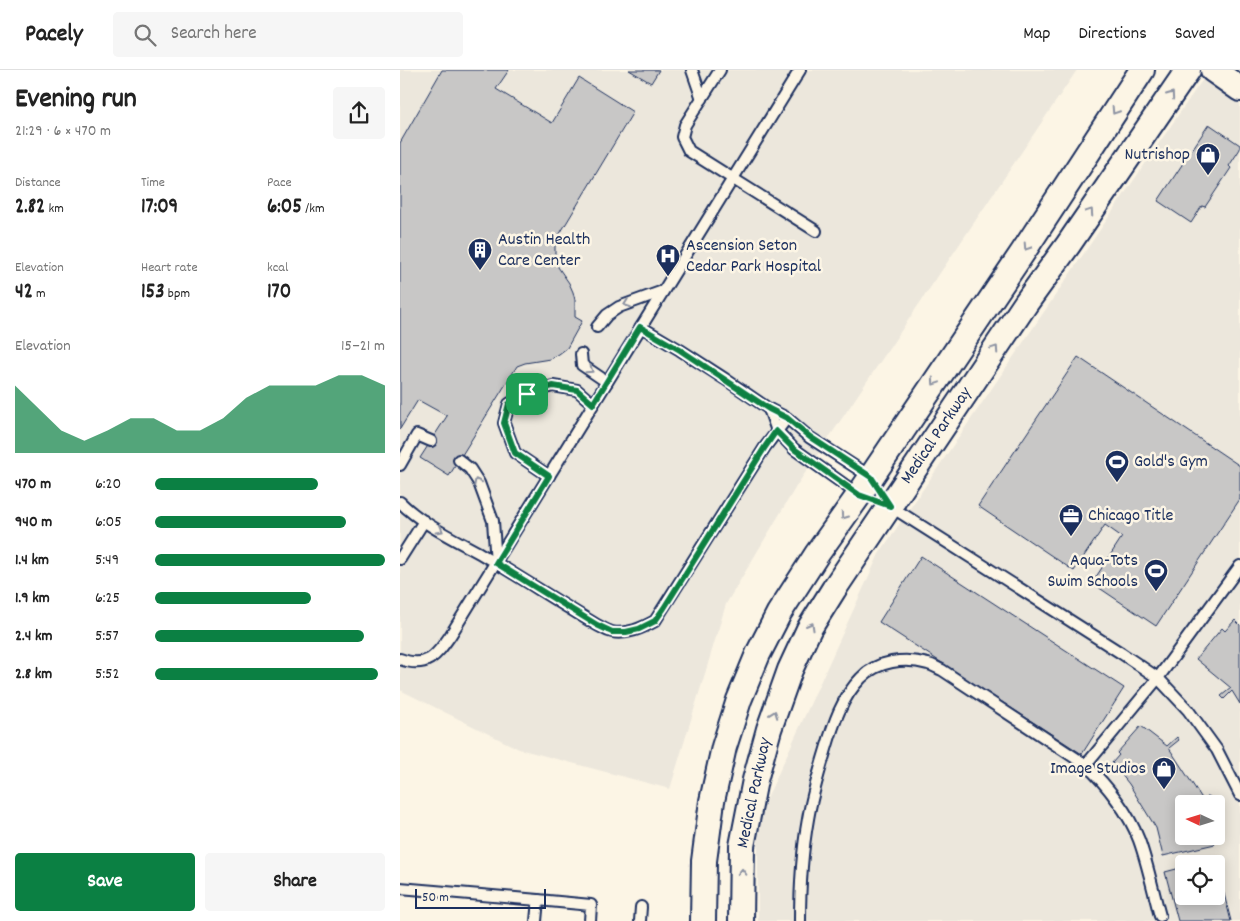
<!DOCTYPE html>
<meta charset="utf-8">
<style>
body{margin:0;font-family:Dekko,sans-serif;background:#f6f6f6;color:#222;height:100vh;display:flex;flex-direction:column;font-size:19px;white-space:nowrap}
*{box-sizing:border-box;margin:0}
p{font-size:16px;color:#767676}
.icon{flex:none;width:28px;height:28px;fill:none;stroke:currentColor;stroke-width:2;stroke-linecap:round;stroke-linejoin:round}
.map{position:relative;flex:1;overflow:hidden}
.sheet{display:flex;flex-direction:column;background:#fff;width:400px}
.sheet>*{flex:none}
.needle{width:32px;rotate:274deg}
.controls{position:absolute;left:775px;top:725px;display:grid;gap:10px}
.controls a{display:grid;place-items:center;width:50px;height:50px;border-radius:5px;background:#fff;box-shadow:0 2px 12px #0003;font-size:25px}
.scale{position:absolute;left:15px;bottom:12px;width:131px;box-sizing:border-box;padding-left:5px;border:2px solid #1b2f5e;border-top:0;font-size:14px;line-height:18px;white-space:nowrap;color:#1b2f5e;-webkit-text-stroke:4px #fcf5e5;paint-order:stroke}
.pin{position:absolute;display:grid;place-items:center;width:42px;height:42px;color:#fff;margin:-21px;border-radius:10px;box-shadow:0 2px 8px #0006}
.round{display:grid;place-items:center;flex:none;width:52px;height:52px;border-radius:5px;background:#f6f6f6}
.head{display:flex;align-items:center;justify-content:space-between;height:85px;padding:0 15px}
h1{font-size:28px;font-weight:700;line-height:38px}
.stats{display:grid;grid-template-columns:repeat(3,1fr);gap:8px;height:85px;padding:5px 15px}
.stats div{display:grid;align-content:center}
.stats b{font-size:21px;font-weight:700}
.stats small{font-size:14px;font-weight:400}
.stats p{font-size:14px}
.chart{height:140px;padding:10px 15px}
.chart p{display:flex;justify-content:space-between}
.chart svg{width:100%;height:90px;margin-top:5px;fill:#0b8043;opacity:.7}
.primary-button{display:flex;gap:10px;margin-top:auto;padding:10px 15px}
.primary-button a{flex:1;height:58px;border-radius:5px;background:#0b8043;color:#fff;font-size:20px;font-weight:700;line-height:58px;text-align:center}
.primary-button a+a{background:#f6f6f6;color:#222}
ul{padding:0 15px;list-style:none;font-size:16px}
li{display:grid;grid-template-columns:80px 60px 1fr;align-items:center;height:38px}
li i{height:12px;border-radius:6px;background:#0b8043}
header{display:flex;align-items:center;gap:30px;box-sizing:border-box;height:70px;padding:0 25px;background:#fff;border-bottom:1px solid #e0e0e0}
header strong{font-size:24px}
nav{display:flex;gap:28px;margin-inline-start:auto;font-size:18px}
.search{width:350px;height:45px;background:#f6f6f6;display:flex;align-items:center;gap:12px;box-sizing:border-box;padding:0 18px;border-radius:5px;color:#767676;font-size:19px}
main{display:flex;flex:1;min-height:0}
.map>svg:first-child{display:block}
.built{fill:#ece7dc;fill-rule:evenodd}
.building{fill:#c8c7c6;stroke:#1b2f5e}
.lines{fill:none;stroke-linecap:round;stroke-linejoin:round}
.service-casing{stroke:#1b2f5e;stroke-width:14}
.tertiary-casing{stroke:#1b2f5e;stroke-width:28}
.service{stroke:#fcf5e5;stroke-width:10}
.tertiary{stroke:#fcf5e5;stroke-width:24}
.oneway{stroke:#8c92a2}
.route-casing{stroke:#fff;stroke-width:10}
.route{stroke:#0b8043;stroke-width:6}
.labels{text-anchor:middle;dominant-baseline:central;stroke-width:5;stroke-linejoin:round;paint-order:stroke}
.poi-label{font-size:18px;fill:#1b2f5e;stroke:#fcf5e5;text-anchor:start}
.street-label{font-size:18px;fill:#1b2f5e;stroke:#fcf5e5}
</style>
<header>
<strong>Pacely</strong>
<div class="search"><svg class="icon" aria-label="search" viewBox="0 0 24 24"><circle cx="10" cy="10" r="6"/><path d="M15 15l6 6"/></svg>Search here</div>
<nav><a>Map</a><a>Directions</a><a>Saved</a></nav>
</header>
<main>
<section class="sheet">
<div class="head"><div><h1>Evening run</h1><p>21:29 · 6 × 470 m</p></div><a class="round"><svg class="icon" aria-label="share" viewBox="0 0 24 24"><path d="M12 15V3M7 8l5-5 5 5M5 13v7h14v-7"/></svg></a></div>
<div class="stats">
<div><p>Distance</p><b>2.82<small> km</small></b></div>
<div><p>Time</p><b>17:09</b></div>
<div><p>Pace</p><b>6:05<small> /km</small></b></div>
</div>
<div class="stats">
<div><p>Elevation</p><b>42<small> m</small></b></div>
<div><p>Heart rate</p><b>153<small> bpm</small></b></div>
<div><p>kcal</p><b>170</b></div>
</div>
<div class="chart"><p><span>Elevation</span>15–21 m</p>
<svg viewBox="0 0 160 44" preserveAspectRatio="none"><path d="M0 44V11L10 22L20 33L30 38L40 33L50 27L60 27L70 33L80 33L90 27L100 17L110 11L120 11L130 11L140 6L150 6L160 11V44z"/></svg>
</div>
<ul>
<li><b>470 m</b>6:20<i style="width:71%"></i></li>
<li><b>940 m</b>6:05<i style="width:83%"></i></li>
<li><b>1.4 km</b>5:49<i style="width:100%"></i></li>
<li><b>1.9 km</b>6:25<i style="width:68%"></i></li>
<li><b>2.4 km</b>5:57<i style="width:91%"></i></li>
<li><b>2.8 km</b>5:52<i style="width:97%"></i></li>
</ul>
<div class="primary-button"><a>Save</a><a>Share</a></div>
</section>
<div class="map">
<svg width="840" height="851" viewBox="0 0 840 851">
<rect width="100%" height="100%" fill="#fcf5e5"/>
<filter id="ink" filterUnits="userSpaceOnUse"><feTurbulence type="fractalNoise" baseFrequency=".02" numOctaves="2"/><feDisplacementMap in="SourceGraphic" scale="10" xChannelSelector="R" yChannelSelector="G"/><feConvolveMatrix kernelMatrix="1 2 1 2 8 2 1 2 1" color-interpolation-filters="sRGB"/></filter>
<g filter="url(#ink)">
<!-- built -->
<g class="built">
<polygon points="0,0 677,0 397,415 326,534 270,719 119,679 0,620"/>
<path d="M810 0H840V851H358V748L479 484 796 19ZM784 734H816V766H784ZM784 794H816V826H784Z"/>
</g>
<!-- building -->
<g class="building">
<polygon points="42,0 109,0 96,19 152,53 179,8 233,42 158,167 155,176 155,186 158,197 169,213 173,222 175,230 175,247 182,251 167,278 159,284 150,289 125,293 117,296 49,406 20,388 47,346 18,330 0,359 0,73"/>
<polygon points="229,0 259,0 251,13"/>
<polygon points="809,54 840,75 840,79 829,96 831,98 805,137 802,136 791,153 758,131"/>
<polygon points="678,287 840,396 840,429 756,556 692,513 722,467 705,455 674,501 578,436"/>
<polygon points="521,486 724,618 682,684 479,552"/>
<polygon points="835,550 840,555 840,634 832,621 824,629 821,626 831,618 796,589 822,558 825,561"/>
<polygon points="741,656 767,676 777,667 779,670 769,678 803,730 809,726 811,729 804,733 805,734 784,734 784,766 813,766 815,774 763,786 756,758 729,714 712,693 719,685 717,683"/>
<polygon points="815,789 831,851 778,851 765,802 784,797 784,826 816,826 816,794 797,794"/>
</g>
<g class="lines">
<defs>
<g id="service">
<polyline points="292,0 302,29"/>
<polyline points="320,0 285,55 282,67 289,81 416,161"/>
<polyline points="197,257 207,245 219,237 263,221"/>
<polyline points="241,257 280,280 325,309 369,339 387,348 409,367 471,407"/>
<polyline points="181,284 182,295 207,312"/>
<polyline points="369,339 377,361 394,379 459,425"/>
<polyline points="59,390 70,399 79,413 93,451 96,493"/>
<polyline points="0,395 17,365 31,371"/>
<polyline points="149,406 115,383 104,353 109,334 127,323 153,316 177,320 193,334"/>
<path d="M0 432C22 454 54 469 81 484 120 507 158 532 197 555 201 557 207 561 212 562 227 565 242 558 255 551L365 377 387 348"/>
<polyline points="490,436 721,583 758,608 788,640 817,680 840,725"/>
<polyline points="0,489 24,451"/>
<path d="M0 589C27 599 36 586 50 566L400 0"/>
<polyline points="686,695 758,608 840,496"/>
<polyline points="0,818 138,830 136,851"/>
<polyline points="138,830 191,835 190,851"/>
<polyline points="240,851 241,837"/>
<path d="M400 851C400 817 402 782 408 749 412 725 419 702 426 679 433 655 442 627 461 608 477 591 505 587 528 594 533 595 537 598 542 600L686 695C707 715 729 743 739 770 748 795 753 821 760 846"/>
</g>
<g id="tertiary">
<polyline points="813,0 840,19"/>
<polyline points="303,851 304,791 312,731 324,677 339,630 358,584 379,543 417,484 459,425 623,182 742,0"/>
<polyline points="341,851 342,776 355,710 369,659 390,600 409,559 434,519 626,233 668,175 788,0"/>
</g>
</defs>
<!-- service casing -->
<use href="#service" class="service-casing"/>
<!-- tertiary casing -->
<use href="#tertiary" class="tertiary-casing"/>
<!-- service -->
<use href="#service" class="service"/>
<!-- tertiary -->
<use href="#tertiary" class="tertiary"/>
</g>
<!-- one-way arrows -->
<defs><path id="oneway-chevron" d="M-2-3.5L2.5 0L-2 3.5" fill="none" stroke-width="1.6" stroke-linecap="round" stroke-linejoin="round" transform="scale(1.25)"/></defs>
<g class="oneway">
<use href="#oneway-chevron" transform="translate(771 25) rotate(-55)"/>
<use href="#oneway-chevron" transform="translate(715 41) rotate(123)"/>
<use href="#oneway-chevron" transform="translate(690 142) rotate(-56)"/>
<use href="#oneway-chevron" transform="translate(627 177) rotate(123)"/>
<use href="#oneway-chevron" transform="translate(227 234) rotate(160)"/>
<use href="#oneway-chevron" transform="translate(595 279) rotate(-56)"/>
<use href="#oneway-chevron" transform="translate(190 300) rotate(34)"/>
<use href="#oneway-chevron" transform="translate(535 312) rotate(124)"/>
<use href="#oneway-chevron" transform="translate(77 412) rotate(-117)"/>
<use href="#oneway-chevron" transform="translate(444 446) rotate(125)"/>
<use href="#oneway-chevron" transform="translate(40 460) rotate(31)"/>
<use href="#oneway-chevron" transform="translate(411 556) rotate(-60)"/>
<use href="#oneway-chevron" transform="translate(374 644) rotate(-70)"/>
<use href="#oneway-chevron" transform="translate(342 802) rotate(-89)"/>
</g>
</g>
<g class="lines" filter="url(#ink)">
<defs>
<polygon id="route" points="240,257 280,280 369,339 387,348 410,367 471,407 490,436 459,425 394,379 376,361 365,377 264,538 255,551 239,559 226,562 212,562 197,555 96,493 149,406 115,383 104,353 109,334 127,324 153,316 177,320 193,334"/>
</defs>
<!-- route casing -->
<use href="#route" class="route-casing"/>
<!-- route -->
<use href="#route" class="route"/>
</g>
<!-- icons -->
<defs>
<symbol id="shop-pin" viewBox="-11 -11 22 30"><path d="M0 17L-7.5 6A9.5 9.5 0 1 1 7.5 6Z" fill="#1b2f5e" stroke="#fcf5e5"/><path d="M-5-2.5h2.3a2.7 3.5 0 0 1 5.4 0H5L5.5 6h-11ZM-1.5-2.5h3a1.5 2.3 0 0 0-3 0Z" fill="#fff"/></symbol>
<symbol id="building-pin" viewBox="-11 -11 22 30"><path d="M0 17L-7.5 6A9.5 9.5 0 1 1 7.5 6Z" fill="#1b2f5e" stroke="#fcf5e5"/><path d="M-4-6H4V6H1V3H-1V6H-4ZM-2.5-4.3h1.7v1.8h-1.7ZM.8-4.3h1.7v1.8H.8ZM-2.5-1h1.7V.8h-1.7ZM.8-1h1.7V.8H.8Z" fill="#fff"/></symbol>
<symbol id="hospital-pin" viewBox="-11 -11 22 30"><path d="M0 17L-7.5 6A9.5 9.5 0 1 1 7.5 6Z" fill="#1b2f5e" stroke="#fcf5e5"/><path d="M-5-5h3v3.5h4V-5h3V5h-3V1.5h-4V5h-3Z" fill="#fff"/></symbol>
<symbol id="stadium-pin" viewBox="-11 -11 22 30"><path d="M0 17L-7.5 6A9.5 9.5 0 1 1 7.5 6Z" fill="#1b2f5e" stroke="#fcf5e5"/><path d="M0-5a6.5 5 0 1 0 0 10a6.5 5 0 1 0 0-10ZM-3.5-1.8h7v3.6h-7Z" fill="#fff"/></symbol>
<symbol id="office-pin" viewBox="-11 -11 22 30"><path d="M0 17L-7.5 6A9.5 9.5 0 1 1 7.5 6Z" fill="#1b2f5e" stroke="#fcf5e5"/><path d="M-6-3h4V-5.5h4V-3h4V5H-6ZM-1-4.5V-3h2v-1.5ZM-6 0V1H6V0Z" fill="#fff"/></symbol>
</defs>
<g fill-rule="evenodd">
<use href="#shop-pin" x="794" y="71" width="28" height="38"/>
<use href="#building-pin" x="66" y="166" width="28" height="38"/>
<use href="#hospital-pin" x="254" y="172" width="28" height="38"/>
<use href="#stadium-pin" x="703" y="378" width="28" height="38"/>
<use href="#office-pin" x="657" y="432" width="28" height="38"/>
<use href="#stadium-pin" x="742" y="487" width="28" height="38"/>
<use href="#shop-pin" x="750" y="685" width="28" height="38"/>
</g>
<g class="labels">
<!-- poi labels -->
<g class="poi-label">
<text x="790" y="85" text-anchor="end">Nutrishop</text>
<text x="98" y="170">Austin Health<tspan x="98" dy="21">Care Center</tspan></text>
<text x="286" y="176">Ascension Seton<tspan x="286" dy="21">Cedar Park Hospital</tspan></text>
<text x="734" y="392">Gold's Gym</text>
<text x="688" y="446">Chicago Title</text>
<text x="738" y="491" text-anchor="end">Aqua-Tots<tspan x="738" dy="21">Swim Schools</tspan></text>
<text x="746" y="699" text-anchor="end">Image Studios</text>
</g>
<!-- street labels -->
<g class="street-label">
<text transform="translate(537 366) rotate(-56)">Medical Parkway</text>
<text transform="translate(355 723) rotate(-78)">Medical Parkway</text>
</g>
</g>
</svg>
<div class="controls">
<a><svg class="needle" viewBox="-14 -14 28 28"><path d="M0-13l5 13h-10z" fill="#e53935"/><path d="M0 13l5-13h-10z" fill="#767676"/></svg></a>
<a><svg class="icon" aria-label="locate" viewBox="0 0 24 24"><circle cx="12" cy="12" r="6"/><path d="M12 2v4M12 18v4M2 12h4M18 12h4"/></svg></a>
</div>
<div class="scale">50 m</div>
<div class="pin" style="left:127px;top:324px;background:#1e9e55"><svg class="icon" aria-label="arrive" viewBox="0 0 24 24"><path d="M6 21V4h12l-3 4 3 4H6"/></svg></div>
</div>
</main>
